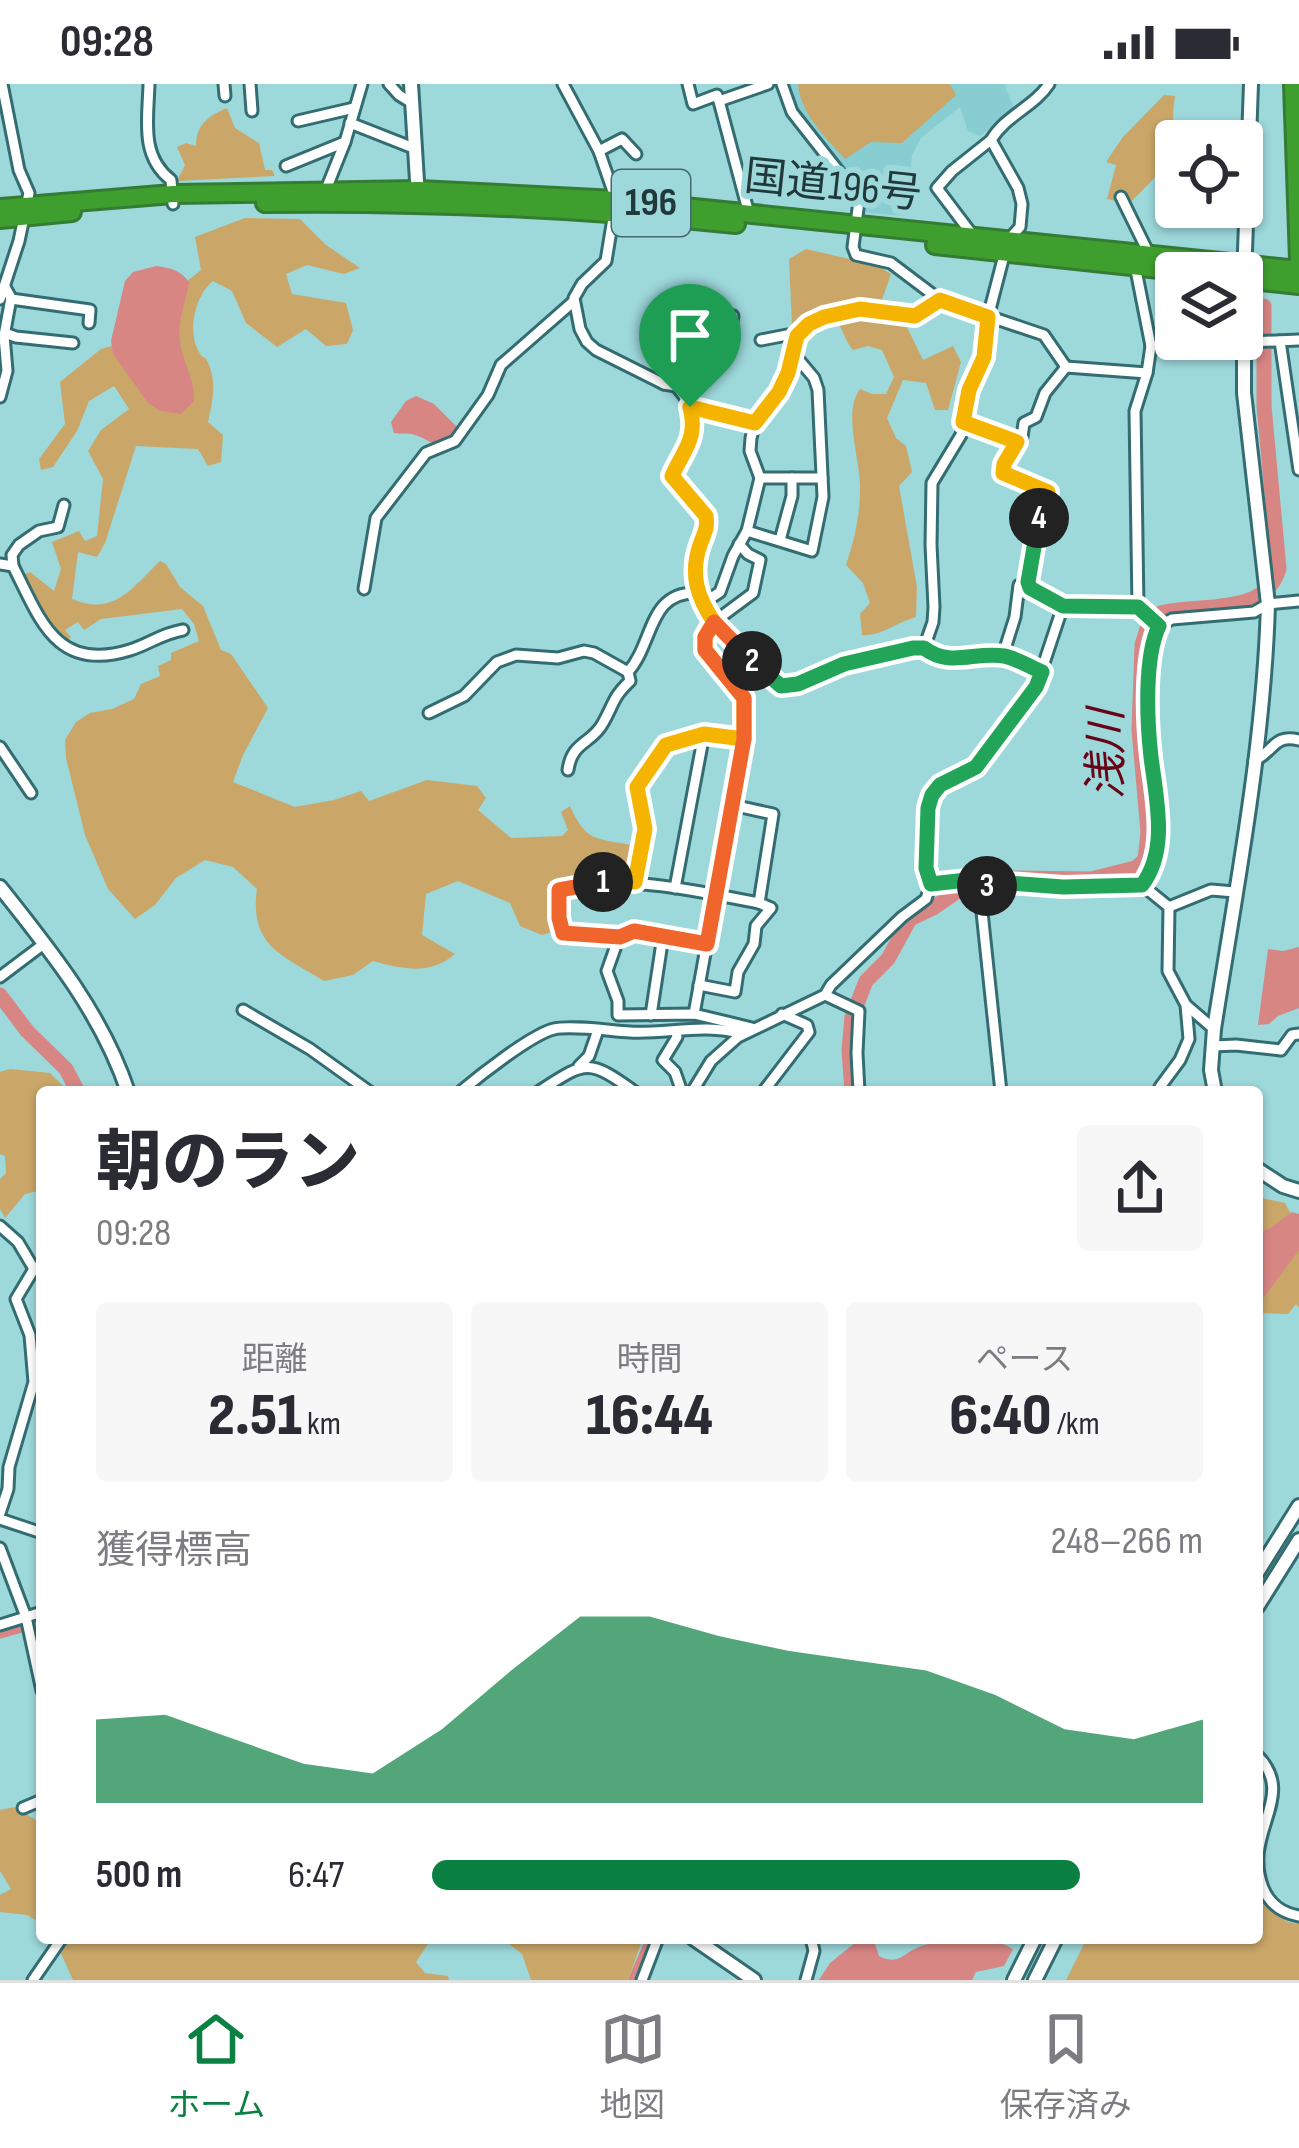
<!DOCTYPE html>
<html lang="ja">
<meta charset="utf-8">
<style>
body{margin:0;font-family:"Sofia Sans Condensed","Noto Sans JP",sans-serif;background:#f7f7f7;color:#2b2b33;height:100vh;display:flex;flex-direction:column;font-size:45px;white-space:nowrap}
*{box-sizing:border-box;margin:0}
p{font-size:39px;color:#7c7c81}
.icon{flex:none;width:66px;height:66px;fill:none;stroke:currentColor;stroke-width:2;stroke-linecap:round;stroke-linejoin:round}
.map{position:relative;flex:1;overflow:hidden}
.side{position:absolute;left:36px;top:1002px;width:1227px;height:858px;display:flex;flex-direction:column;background:#fff;border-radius:12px;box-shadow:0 3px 9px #0004}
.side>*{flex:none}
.tools{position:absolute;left:1155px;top:36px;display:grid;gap:24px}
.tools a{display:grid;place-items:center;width:108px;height:108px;border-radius:12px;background:#fff;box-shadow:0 3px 9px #0004;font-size:60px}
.pin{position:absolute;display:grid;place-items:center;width:102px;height:102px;color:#fff;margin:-123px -51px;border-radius:50% 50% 50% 0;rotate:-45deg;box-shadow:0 0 12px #0007}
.pin .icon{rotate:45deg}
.km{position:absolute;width:60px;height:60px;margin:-30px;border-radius:50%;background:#222;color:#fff;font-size:33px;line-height:60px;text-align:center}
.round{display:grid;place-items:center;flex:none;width:126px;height:126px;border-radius:12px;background:#f7f7f7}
.summary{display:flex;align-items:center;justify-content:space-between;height:204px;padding:0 60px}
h1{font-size:66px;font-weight:800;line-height:90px}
.figures{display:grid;grid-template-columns:repeat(3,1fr);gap:18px;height:204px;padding:12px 60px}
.figures div{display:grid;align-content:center;border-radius:12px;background:#f7f7f7;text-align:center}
.figures b{font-size:60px;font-weight:800}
.figures small{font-size:33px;font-weight:400}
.figures p{font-size:33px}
.chart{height:336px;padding:24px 60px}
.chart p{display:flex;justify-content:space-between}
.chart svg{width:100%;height:216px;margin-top:12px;fill:#0b8043;opacity:.7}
ul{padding:0 60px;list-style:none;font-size:39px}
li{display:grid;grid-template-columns:192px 144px 1fr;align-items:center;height:90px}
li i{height:30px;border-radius:15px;background:#0b8043}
.status{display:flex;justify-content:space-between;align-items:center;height:84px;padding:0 60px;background:#fff;direction:ltr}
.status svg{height:33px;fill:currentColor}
.menu{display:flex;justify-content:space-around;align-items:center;height:168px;border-top:3px solid #e1e1e2;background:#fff;font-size:33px;color:#7c7c81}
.menu a{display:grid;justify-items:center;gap:6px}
.menu .selected{color:#0b8043}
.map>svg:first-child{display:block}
.built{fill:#88cdd1}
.green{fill:#caa769}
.water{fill:#d78684}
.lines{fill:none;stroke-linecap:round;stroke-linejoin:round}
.river{stroke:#d78684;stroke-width:15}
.street-casing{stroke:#336d71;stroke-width:15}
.secondary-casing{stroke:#336d71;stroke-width:18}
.highway-casing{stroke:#347b33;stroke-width:22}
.street{stroke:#fff;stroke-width:9}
.secondary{stroke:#fff;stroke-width:12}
.highway{stroke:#3f9f2e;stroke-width:16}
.split-1-casing{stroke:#fff;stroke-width:24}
.split-2-casing{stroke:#fff;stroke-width:24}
.split-3-casing{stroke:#fff;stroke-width:24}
.split-4-casing{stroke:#fff;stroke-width:24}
.split-5-casing{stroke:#fff;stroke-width:24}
.split-1{stroke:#f5b400;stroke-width:15}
.split-2{stroke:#f0652b;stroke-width:15}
.split-3{stroke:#22a559;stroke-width:15}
.split-4{stroke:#22a559;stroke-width:15}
.split-5{stroke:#f5b400;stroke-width:15}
.labels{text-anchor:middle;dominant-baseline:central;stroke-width:12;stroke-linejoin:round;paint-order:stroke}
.shield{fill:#9dd8db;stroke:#46696b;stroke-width:3}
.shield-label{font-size:39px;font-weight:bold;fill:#21393b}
.street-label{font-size:42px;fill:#21393b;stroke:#9dd8db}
.water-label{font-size:45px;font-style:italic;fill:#690316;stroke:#9dd8db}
</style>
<div class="status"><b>09:28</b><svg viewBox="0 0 49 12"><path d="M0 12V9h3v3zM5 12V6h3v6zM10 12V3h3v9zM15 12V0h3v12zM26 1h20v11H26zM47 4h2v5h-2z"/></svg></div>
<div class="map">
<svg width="1299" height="1896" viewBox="0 0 1299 1896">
<rect width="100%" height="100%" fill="#9dd8db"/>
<!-- built -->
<polygon class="built" points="783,0 1007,0 1005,2 1014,24 980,52 968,47 960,23 921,54 912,71 906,132 861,128 860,108 793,26"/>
<!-- green -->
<g class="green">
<path d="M798 0H950L956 11 902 59 871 58 845 75C826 54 800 29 798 0Z"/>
<path d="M1164 11 1175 12C1172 29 1174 46 1171 63 1168 85 1144 104 1129 120L1107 115 1116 81 1106 78 1123 53Z"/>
<path d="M227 24 235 44 259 59 265 86H272L275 92 177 97 185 81 177 63 186 59 196 62C196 41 208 32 227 24Z"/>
<path d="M245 134 300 135 326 161 360 184 344 190 307 181 286 190 292 210 346 219 353 246 347 260 326 262 306 245 277 263 246 239 232 207 213 197C196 210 187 246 198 266 206 281 203 266 209 281 217 300 212 319 208 338L223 351 221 378 208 382 198 365 136 362 105 459 97 473 78 468 72 515C114 533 132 504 160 477L166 480 180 503 203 522 221 566 231 570 268 624 243 671 233 698 295 723 334 716 361 707 369 717 427 696 477 702 486 714 478 726 511 754 562 752 568 746 561 728 570 722C586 758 595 754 631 761L627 789 550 797 555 847 542 851 520 842 510 819 458 797 426 810 422 851 455 870C429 892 403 885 373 877L353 891 324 897C282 871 249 862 257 805L233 783 205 776 176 794 155 821 135 835 108 805 85 751 66 674 65 656 76 638 90 629 112 625 134 615 141 600 160 592 158 582 171 576V569L199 557 194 540 182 525 101 535 84 546 78 538 65 546 71 553 66 558 48 541 23 491 30 488 54 507 61 485 52 458 79 447 85 457 97 452 103 395 88 367 101 346 129 325 114 302 89 317 77 347 53 383 41 386 39 375 65 340 60 298 101 265 129 257 175 207 201 186 195 153Z"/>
<path d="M806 165 876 181 891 190 876 233 906 241 923 276 953 262 961 278 948 326H935L926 299 903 296 887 334 896 354 906 362 912 388 899 402 917 503 916 533C897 538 880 553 862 551L860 530 870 519 863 499 846 481C854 457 860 432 860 406 861 376 842 329 860 305L872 310H886L894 293 882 266 868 262 853 266C845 257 839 237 831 224L810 233 798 244 792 241 789 175Z"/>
<polygon points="10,985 50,989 69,1008 42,1008 42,1106 25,1110 5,1134 0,1125 0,1095 6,1089 5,1072 0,1070 0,988"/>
<polygon points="1257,1113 1285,1119 1296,1140 1299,1141 1299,1224 1296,1220 1288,1230 1257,1229"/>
<polygon points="14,1723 36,1736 42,1791 42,1840 27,1831 0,1828 0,1811 11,1805 0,1787 0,1726"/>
<path d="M1257 1804C1262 1821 1281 1840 1299 1840V1896H1066L1087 1854H1257Z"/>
<polygon points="54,1854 432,1854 416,1878 425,1889 448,1892 449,1896 73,1896"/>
<polygon points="501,1854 643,1854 628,1896 531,1896 522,1870"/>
</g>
<!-- water -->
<g class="water">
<path d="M156 182C171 184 180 186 189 198 186 218 177 237 180 258 183 279 195 295 194 317L181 330 160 327 148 319 113 270 111 257 125 197 133 188Z"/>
<path d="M416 312 434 320 459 345 453 356C428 365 431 354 411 350 405 349 399 350 394 349L391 338 406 317Z"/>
<polygon points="1299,863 1299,924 1278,932 1269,940 1258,941 1268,865 1283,867"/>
<polygon points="1292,1128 1299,1130 1299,1166 1259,1220 1261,1233 1257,1237 1257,1148 1269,1145"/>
<path d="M861 1854H873L879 1872C901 1883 904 1866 925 1861 952 1853 988 1850 1013 1865L1004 1882 976 1888 972 1896H819L830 1879Z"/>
</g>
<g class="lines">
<!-- river -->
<g class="river">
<polyline points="0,911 27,947 66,985 78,1008"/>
<path d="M852 1008 849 966 852 933 866 897 888 875 910 835 933 824 962 804 1006 794 1091 795 1135 784 1145 776 1148 748 1139 646 1142 561 1147 545 1161 529C1199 519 1265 533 1279 485L1264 322V222"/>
<polyline points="0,1547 42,1535"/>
<polyline points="636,1896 654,1854"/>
</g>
<defs>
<g id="street">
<path d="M149 0C148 36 140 72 171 96L173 120"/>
<polyline points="224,0 225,12"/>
<polyline points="250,0 252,27"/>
<polyline points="389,0 399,11 412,19"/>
<path d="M563 0 599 67 616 116 606 177 582 200 574 214 580 245 587 258 596 266 664 300 676 302C708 337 687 357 672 392L706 432C709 449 697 462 695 479 690 524 746 579 781 602L798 600 844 580 913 564H924L935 572 952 575 1003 571 1042 588"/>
<polyline points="688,0 693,20 717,11 719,17 768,0"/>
<polyline points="782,0 792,28 851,103 859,117 853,163 856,171 891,179 940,216"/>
<polyline points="719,17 749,130"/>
<polyline points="298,37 354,24"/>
<polyline points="350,39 416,65"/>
<polyline points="599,67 622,55 636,70"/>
<polyline points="286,82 345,58"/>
<polyline points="325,108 345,58 362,0"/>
<polyline points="1121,113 1149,170"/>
<polyline points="974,153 937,104 952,87 991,56"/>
<polyline points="1135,181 1151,262"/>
<polyline points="0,215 19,157 29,109 19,86 2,0"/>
<polyline points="11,215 90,226 89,239"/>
<polyline points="5,249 16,253 73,259"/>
<path d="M797 252C836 215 869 231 915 232L940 216 1044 251 1066 283"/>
<polyline points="1280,257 1299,386"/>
<polyline points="1066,283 1147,289"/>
<polyline points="664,300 674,291 726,271 733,232"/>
<polyline points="0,313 7,287 4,252 11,214 5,203"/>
<polyline points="690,323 755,339"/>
<polyline points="963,338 1017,358 1022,353 1024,339 1036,333 1045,309 1066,283"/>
<polyline points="1017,358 1004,380 1003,389 1048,408 1032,461 1028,498 1030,504 1063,522 1138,523 1159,542"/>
<polyline points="760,394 792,394"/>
<polyline points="747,447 812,467 823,413 818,306 814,294 793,269"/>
<polyline points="780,456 792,412 792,394 822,394"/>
<path d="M0 480 13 482C40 535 56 589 130 566 150 560 160 550 183 546"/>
<polyline points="13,482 12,471 19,461 39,447 58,443 64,421"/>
<polyline points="364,505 376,434 426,369 455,357 488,311 501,281 574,217"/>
<polyline points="702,520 720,508 733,472 747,447 760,394 750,367 751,354 755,339 779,307 788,289 797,252 787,251 761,256"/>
<polyline points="1138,523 1135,327 1147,289 1151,262 1299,256"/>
<path d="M924 564 933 538 934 523 931 461 932 399 961 351 969 306 984 273 988 233 1008 156 1020 143 1022 120 1018 104 991 56C1006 31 1034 23 1049 0"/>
<polyline points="1003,571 1015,533 1019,501 1028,498"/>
<polyline points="429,629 464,612 497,578 516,571 558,574 584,567 594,569 628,588"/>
<polyline points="704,650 744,655"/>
<polyline points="0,663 31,709"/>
<path d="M1254 677C1275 667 1273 650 1299 656"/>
<path d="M568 686C572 657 592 660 603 639 614 620 612 614 630 597L628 588C654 559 648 507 697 509"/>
<polyline points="635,798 645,745 637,703 666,661 704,650 675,804"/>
<polyline points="931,800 967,796 980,804 1008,799 1063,803 1142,801 1169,823 1211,806 1235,808"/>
<polyline points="1142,801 1151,789 1156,778 1159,730 1150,665 1150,592 1153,555 1159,542 1172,535 1254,528 1268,520 1299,517"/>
<polyline points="980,804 976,812 982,828 1001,1008"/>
<polyline points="619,853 607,887 618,917 618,931 694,930 752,944"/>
<path d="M707 860 634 847 619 853 563 849 559 834V806C631 790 688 806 759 819L773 730 732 721"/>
<polyline points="0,893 45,859"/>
<polyline points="699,901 735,908 738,888 754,860 756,842 771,824 759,819"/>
<polyline points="825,911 859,927 857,969 859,1008"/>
<polyline points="1186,921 1214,945"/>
<polyline points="243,926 310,965 370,1008"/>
<polyline points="694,930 744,655 744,614 705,566 705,553 714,538 753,509 760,476 748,470 739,460"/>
<polyline points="651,931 663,852"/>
<polyline points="676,947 677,953 663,976 675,988 682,1008"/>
<polyline points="1213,962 1236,961 1281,966 1292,951 1299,950"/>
<polyline points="579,982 589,972 598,946"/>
<path d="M460 1008C479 992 532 950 554 945 572 941 610 947 630 948 668 950 705 939 742 950"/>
<path d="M538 1008C585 978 587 973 635 1008"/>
<polyline points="692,1008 711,977 738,953 825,911 831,901 902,833 926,815 931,800 926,784 928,724 933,711 940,701 976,683 1036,603 1063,522"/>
<polyline points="763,1008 809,948 807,941 782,930"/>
<polyline points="1160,1008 1160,1003 1180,976 1189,955 1186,921 1168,887 1169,823"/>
<polyline points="0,1142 18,1158 34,1185"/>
<polyline points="0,1429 8,1405 9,1383 34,1298 30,1251 16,1215 34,1185 42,1181"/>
<polyline points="0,1435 42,1449"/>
<polyline points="0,1464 26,1533 42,1607"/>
<polyline points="0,1541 42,1528"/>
<path d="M1257 1671C1299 1713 1241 1748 1263 1804 1270 1821 1282 1829 1299 1832"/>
<polyline points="23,1724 42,1716"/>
<polyline points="33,1896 62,1854"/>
<polyline points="642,1896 658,1854"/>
<polyline points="806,1896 814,1867 811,1854"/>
</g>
<g id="secondary">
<polyline points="411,0 418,113"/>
<path d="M0 803C51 867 102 930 128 1008"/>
<path d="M1215 1008 1211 986 1214 945C1236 805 1264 662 1268 520L1244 309V195L1251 0"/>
<polyline points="1257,1085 1283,1102 1299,1107"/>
<polyline points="1257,1489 1299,1422"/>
<polyline points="1257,1523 1299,1456"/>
<polyline points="693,1854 754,1896"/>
<polyline points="1014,1896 1035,1854"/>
<polyline points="1035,1896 1056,1854"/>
</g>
<g id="highway">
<polyline points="1293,0 1299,176"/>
<path d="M265 119C423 117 579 124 736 140"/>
<polyline points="0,124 173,110 419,106 616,116 1299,186"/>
<polyline points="0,135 72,128"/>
<polyline points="935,161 1197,189"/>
<polyline points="1242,195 1299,201"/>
</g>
</defs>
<!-- street casing -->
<use href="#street" class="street-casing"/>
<!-- secondary casing -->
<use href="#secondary" class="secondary-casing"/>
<!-- highway casing -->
<use href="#highway" class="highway-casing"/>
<!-- street -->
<use href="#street" class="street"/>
<!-- secondary -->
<use href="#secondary" class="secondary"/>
<!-- highway -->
<use href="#highway" class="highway"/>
</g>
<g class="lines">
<defs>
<path id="split-1" d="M603 798H635L645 745 637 703 666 661 704 650 744 655V614L705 566V553L714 538C697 513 690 490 700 461 704 450 708 444 706 432L672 392C684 365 698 355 690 323"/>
<polyline id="split-2" points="603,798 559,806 559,834 563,849 620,853 634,847 707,860 744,655 744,614 705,566 705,553 714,538 752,577"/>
<path id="split-3" d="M752 577 781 602 798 600 844 580 913 564H924C950 584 975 567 1004 572 1016 574 1030 583 1042 588L1036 603 976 683 940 701 932 711 928 724 926 784 931 800 967 796 980 804 987 802"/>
<path id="split-4" d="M987 802 1008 799 1063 803 1142 801C1169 766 1156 714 1151 673 1147 638 1144 573 1159 542L1138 523 1063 522 1030 504 1028 498 1039 434"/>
<polyline id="split-5" points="690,323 755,339 779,308 788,289 797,252 809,240 824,233 860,225 915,232 940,216 988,233 984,273 969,306 963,338 1017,358 1004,380 1003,389 1048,408 1039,434"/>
</defs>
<!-- split-1 casing -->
<use href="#split-1" class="split-1-casing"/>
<!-- split-2 casing -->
<use href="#split-2" class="split-2-casing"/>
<!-- split-3 casing -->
<use href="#split-3" class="split-3-casing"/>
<!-- split-4 casing -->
<use href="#split-4" class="split-4-casing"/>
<!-- split-5 casing -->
<use href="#split-5" class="split-5-casing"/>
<!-- split-1 -->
<use href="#split-1" class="split-1"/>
<!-- split-2 -->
<use href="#split-2" class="split-2"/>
<!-- split-3 -->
<use href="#split-3" class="split-3"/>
<!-- split-4 -->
<use href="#split-4" class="split-4"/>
<!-- split-5 -->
<use href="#split-5" class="split-5"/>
</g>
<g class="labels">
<!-- shield labels -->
<rect class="shield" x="612" y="86" width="78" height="66" rx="9"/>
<g class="shield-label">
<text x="651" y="119">196</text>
</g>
<!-- street labels -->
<g class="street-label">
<text transform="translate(833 102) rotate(6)">国道196号</text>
</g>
<!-- water labels -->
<g class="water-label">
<text transform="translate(1107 670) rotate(-90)">浅川</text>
</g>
</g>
</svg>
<div class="tools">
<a><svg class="icon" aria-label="locate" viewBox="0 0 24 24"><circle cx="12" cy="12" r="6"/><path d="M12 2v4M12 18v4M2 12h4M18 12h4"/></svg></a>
<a><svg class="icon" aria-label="layers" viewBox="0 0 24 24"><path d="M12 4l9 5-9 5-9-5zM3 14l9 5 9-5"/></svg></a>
</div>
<div class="pin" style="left:690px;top:323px;background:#1e9e55"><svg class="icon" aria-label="arrive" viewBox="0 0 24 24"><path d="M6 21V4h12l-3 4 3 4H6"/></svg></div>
<b class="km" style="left:603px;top:798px">1</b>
<b class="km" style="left:752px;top:577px">2</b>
<b class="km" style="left:987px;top:802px">3</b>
<b class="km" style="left:1039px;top:434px">4</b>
<section class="side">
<div class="summary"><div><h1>朝のラン</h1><p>09:28</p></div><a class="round"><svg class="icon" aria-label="share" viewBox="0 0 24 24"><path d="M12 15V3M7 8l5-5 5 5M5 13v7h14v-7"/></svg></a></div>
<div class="figures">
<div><p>距離</p><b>2.51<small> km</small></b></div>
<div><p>時間</p><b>16:44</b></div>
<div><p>ペース</p><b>6:40<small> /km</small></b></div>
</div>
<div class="chart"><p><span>獲得標高</span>248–266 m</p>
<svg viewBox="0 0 160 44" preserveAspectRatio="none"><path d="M0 44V27L10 26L20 31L30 36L40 38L50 29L60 17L70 6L80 6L90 10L100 13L110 15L120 17L130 22L140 29L150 31L160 27V44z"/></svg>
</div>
<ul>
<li><b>500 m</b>6:47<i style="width:84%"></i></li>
</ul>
</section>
</div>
<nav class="menu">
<a class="selected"><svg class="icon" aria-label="home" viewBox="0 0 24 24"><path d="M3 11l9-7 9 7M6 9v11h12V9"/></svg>ホーム</a>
<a><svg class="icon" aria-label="map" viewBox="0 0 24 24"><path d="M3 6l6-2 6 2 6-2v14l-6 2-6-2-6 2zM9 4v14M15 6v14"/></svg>地図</a>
<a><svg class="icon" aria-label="saved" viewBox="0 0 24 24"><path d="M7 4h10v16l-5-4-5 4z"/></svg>保存済み</a>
</nav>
